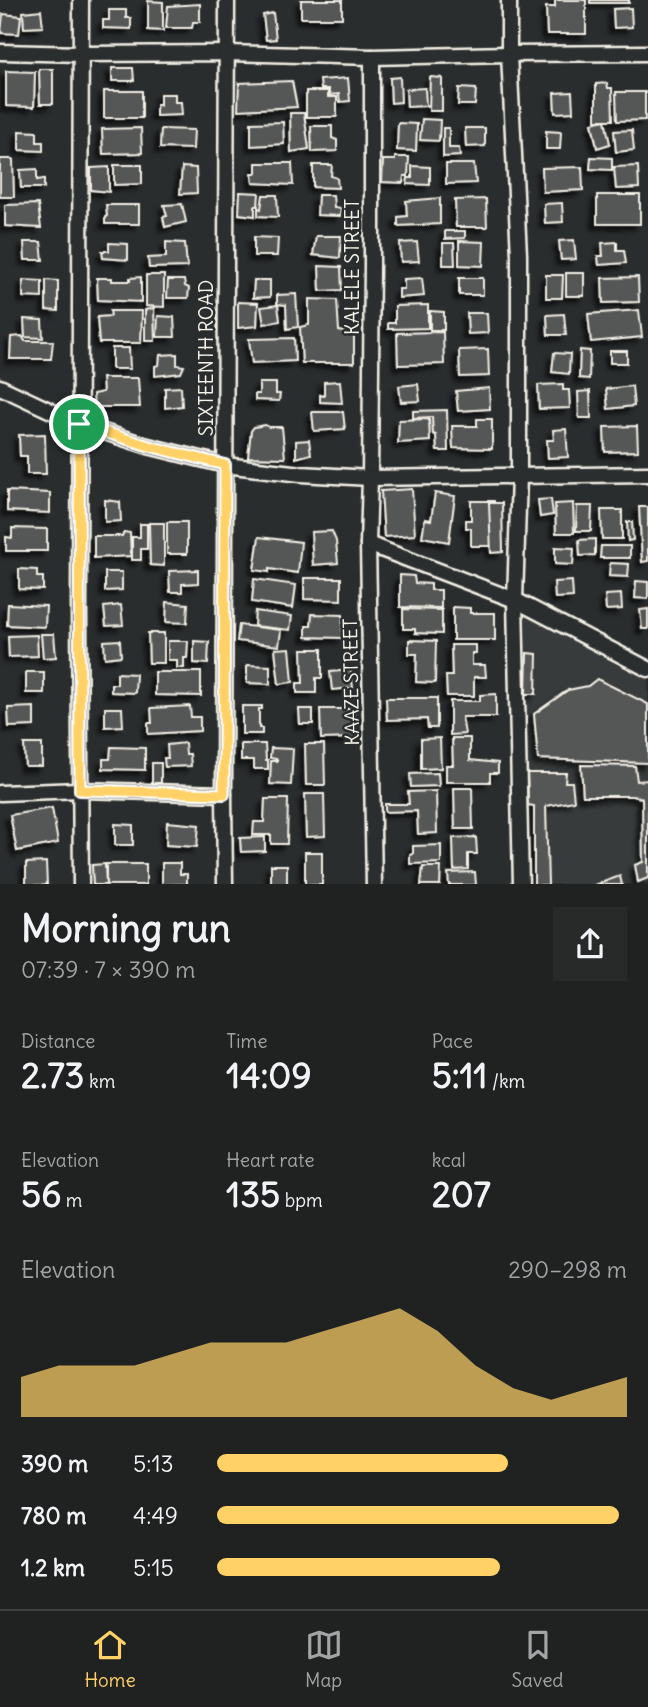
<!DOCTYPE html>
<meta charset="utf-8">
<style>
body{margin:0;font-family:Delius,sans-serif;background:#282a2a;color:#f1f3f6;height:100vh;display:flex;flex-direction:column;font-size:26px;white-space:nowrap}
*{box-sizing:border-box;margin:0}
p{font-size:23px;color:#a2a4a5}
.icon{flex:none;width:38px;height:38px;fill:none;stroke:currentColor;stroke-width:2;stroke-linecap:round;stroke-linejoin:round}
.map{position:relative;height:884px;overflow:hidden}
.details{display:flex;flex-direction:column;background:#202222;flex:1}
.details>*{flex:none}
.pin{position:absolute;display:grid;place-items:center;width:60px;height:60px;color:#fff;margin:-30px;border:4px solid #fff;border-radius:50%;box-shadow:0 2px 7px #0007}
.round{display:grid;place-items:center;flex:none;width:74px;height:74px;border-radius:0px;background:#282a2a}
.head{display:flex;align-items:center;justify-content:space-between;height:119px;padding:0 21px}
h1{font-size:38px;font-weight:700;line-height:52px}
.stats{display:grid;grid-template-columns:repeat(3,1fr);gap:10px;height:119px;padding:7px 21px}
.stats div{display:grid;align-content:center}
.stats b{font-size:35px;font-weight:700}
.stats small{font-size:19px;font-weight:400}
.stats p{font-size:19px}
.chart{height:196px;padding:14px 21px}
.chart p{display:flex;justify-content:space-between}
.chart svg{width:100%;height:126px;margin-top:7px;fill:#ffd166;opacity:.7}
ul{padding:0 21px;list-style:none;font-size:23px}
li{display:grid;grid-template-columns:112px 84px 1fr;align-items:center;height:52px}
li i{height:18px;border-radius:9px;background:#ffd166}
.menu{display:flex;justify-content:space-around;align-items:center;height:98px;border-top:2px solid #3d3f40;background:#202222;font-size:19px;color:#a2a4a5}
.menu a{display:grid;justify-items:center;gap:4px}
.menu .active{color:#ffd166}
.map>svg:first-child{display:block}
.built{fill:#373a3a}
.building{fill:#555756;stroke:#f4f1e8;stroke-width:2;filter:url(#shadow)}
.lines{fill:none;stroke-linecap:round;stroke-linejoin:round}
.street-casing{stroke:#f4f1e8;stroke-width:19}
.street{stroke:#2a2d2e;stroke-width:14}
.route-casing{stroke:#fff;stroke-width:14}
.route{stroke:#ffd166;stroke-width:9}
.labels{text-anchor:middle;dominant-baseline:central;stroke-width:5;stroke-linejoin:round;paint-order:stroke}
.street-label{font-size:19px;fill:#f4f1e8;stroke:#2a2d2e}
</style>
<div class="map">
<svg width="648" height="885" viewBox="0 0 648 885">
<defs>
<filter id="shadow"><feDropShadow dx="-5" dy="5" stdDeviation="2" flood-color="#0009"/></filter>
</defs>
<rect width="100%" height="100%" fill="#2a2d2e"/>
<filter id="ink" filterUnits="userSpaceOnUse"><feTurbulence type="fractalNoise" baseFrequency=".0143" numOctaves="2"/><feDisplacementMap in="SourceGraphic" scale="14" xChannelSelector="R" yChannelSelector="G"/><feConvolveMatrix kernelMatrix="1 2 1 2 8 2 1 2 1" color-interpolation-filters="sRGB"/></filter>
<g filter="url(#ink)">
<!-- built -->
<polygon class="built" points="518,612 648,666 648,884 527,884"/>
<!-- building -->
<g class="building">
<rect x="301" y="0" width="41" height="18"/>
<polygon points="555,0 586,0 586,34 547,34 546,7 555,7"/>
<rect x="590" y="0" width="39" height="3"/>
<polygon points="148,1 163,2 163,31 148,30"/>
<polygon points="200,4 200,22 193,22 192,28 166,28 168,6"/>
<polygon points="631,8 632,27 614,28 613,9"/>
<polygon points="41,10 43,27 24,28 23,12"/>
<polygon points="109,10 126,10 126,18 131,18 131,29 103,28 103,20 109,20"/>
<polygon points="273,13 276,39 266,40 263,15"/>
<polygon points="3,14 21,16 19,34 1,33"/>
<polygon points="112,68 133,68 134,81 112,81"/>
<polygon points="39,69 53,69 53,104 40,104"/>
<polygon points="6,71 35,72 34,107 6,106"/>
<polygon points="400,77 401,102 391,103 390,78"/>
<polygon points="430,77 442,78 442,111 429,111"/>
<polygon points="348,78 350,101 340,102 339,94 329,95 329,89 321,89 320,80"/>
<polygon points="292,81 297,107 238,110 239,83"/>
<polygon points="607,83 608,88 612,88 613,120 596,120 596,84"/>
<polygon points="425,88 426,106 407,107 406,89"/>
<polygon points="459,88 476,89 475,105 458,105"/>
<rect x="104" y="91" width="38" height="27"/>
<polygon points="306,91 328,91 328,97 337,97 337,117 306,117"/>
<polygon points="572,92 573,112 555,113 554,93"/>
<polygon points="616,92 645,92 645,120 617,121"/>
<polygon points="160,94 175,94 175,102 181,102 182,115 156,116 156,105 160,105"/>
<polygon points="290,113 304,113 309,149 291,152"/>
<polygon points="422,119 440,120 439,141 420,140"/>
<polygon points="605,120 610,144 597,148 592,123"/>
<polygon points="283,122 284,144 251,146 251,123"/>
<polygon points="398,123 417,124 416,151 397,150"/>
<polygon points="311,126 332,126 332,138 337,140 337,151 312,152"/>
<polygon points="141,128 142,153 103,154 102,129"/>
<polygon points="443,128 449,128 449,148 459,148 460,156 443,157"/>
<polygon points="465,128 485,128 485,146 466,147"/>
<polygon points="161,129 194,130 193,149 160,148"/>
<polygon points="632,130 634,150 616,152 614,131"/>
<polygon points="19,131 37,132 37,142 43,142 43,151 19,150"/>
<polygon points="546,131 561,132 560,149 546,149"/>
<polygon points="395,157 409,157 408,176 404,176 403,183 382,182 383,160 395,160"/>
<polygon points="591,157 612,158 612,170 590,169"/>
<polygon points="0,159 13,159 14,197 0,197"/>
<polygon points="256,163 292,163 293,185 253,183 252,173 256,173"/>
<polygon points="446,164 474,164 476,183 446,184"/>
<polygon points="114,165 142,165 142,184 114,185"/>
<polygon points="313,165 332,165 331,176 337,178 338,188 313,187"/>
<polygon points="412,166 430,167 430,185 407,184 408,178 412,178"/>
<polygon points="638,166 639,188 616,189 614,167"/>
<polygon points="109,167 109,192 91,190 91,168"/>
<polygon points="182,167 196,168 197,193 180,194"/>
<polygon points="582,167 583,190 543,192 542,168"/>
<polygon points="37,169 37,180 44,179 44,188 21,188 20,170"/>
<polygon points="240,192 259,193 258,206 255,206 255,216 239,214"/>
<polygon points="263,195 277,195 278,217 258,216 258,208 261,209"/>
<polygon points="318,195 333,195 334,207 341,208 340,216 317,215"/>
<rect x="597" y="195" width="43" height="29"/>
<polygon points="440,198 440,224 398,226 398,217 407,216 406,201"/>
<polygon points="486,199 487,227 456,227 455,200"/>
<polygon points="562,203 563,222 545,223 544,204"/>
<polygon points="38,204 41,228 5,226 5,205"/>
<polygon points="182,204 186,222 165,227 163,217 167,216 164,205"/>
<polygon points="106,205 139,205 139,224 105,224 105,217 107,216"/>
<polygon points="445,231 465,231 465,238 445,239"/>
<polygon points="316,236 341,236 340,258 313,255"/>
<polygon points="254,237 278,238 277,256 254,256"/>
<polygon points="574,240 576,259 561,260 559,241"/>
<polygon points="459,241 484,242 483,266 459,265"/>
<polygon points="24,242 41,242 43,260 25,260"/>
<polygon points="166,242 185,243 187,267 149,268 148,258 166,257"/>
<polygon points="417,242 419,261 401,262 400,243"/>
<polygon points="617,242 617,250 624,250 626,263 599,265 598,256 603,256 602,243"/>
<polygon points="109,243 128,244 128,260 103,258 102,251 109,251"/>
<polygon points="443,243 454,243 455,265 443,265"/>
<polygon points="319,266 341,267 342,290 320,291"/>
<rect x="566" y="273" width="18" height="23"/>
<polygon points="146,275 164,275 164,307 146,306"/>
<polygon points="546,275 563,275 562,298 546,298"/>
<polygon points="141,277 141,302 98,300 97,278 112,278 112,281 130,281 130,278"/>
<polygon points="638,277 639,302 603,303 602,278"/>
<polygon points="422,278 424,296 399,298 399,289 404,289 404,279"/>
<rect x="459" y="278" width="24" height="17"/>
<polygon points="23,280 42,281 42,298 23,297"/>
<polygon points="46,280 58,281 58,311 46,310"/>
<polygon points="168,280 184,280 185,286 189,288 188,298 167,298"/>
<polygon points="254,280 270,280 270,297 253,298"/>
<polygon points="296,294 298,327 287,329 286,305 277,304 277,295"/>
<polygon points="309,299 337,300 339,331 354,333 354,363 302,363 300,327 309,325"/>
<polygon points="238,302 258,303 257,326 238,328"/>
<polygon points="278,305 280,321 264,324 261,307"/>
<polygon points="428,305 428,328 388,329 388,323 395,323 395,306"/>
<polygon points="154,308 155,341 145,341 145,310"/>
<polygon points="639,310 642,337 591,342 588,314"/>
<polygon points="110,311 142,311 141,343 99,343 97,317 111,316"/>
<polygon points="430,311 444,312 444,330 430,330"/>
<polygon points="467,313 487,313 488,333 468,334"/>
<polygon points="564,314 566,335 548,335 547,315"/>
<polygon points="158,316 174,317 175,337 157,337"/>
<polygon points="24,319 42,320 43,338 25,337"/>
<polygon points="443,332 444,364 398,365 397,333"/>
<polygon points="22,336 25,341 53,341 51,359 10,359 11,337"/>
<polygon points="294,338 295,361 252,363 249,339"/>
<polygon points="112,348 129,348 130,369 112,369"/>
<polygon points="488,349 489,376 460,377 459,350"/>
<polygon points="580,350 590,351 589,379 579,378"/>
<rect x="610" y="351" width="17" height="12"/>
<polygon points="554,353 570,354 569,374 552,372"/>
<polygon points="177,354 177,365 184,366 181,373 155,376 155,366 159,365 160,355"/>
<polygon points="102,378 138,378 140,407 94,407 93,394 103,392"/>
<polygon points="340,381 342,403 320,402 320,395 324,396 324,382"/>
<polygon points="259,383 276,383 276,394 280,394 279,401 255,400 255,394 259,394"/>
<polygon points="418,384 420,401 401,402 399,386"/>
<polygon points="563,384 563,390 569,390 570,408 539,409 538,385"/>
<polygon points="632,386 634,406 608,409 606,389"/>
<polygon points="181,387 182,406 165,408 165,388"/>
<polygon points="489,388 490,409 458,411 456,391"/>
<polygon points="590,391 591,418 579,418 578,392"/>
<polygon points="447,410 448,451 437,451 436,435 433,434 432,417 413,418 413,411"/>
<polygon points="312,412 343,412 345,429 314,431"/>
<polygon points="429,419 430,441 398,443 399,420"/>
<polygon points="477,419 492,419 492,449 453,448 452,426 477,426"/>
<polygon points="265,425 269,427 282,427 285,458 248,457 251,431 254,427"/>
<polygon points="637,426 638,451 605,452 604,427"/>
<polygon points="566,429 568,457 548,458 547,440 554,440 553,430"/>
<polygon points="45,434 46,474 27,474 27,456 20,456 19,435"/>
<polygon points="309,440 311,454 296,458 296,441"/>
<polygon points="412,489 415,535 384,537 381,491"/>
<polygon points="7,491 50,493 50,513 7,511"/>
<polygon points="435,493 455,496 449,542 422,537 425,519 431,520"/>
<polygon points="551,499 553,515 540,517 538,500"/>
<polygon points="105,500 120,502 121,521 105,522"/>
<polygon points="471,501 494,501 495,546 471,546 471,528 466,528 466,520 471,520"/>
<polygon points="489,503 502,503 503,552 491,553"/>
<polygon points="573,503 574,533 556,533 555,504"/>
<polygon points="577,506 592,506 591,531 576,531"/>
<polygon points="639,507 648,507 648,561 642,562"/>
<polygon points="601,510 622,510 622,539 602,539"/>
<rect x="167" y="522" width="20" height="32"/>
<polygon points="627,522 632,522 633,540 628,541"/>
<polygon points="149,523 164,523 164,566 150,565"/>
<polygon points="140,524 147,524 147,549 141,549 141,560 132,560 132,537 140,537"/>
<polygon points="12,528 47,529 47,551 6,551 6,537 12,538"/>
<polygon points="332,531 336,541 338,563 313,565 311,532"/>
<polygon points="124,532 130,533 131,556 94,558 94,536 122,536"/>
<polygon points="259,537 301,542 298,573 269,569 269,572 254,570"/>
<polygon points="595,539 595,555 580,556 579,540"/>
<polygon points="601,546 630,546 630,558 600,558"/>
<polygon points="555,547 574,548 573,565 555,564"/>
<polygon points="610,563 629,564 628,577 609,576"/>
<polygon points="19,569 37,570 37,577 43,577 43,590 19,589"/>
<polygon points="198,570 198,583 182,584 182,592 170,592 169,571"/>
<polygon points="105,572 122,572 122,590 105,591"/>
<polygon points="400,575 414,576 415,583 431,584 431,590 441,590 441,608 400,607"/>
<polygon points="304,578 341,578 341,600 304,599"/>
<polygon points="254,579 296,585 293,608 252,602"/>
<polygon points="572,581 573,597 555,598 554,582"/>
<polygon points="636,581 648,582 648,599 635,598"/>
<polygon points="621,594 622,609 606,610 605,595"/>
<polygon points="167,602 188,604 187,623 166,622"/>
<polygon points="8,604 46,606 45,627 7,625"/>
<polygon points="121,605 123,625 106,626 104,607"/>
<polygon points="453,607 470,608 470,613 495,613 495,640 453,640"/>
<polygon points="403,609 442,610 442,634 415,633 415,629 403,629"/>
<polygon points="648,609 648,629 642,629 640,610"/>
<polygon points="255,611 292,616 290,630 254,626"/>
<polygon points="312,614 343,615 342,638 306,637 306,626 311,626"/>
<polygon points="239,625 281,630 279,646 237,641"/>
<polygon points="148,633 164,633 164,663 149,663"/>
<polygon points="41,634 54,634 56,657 43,658"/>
<polygon points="37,635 38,656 9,657 8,636"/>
<polygon points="120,640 121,656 105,658 104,641"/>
<polygon points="409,640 436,641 435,683 416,682 417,654 409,654"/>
<polygon points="168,641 188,641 187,658 184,658 184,668 177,668 177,660 168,660"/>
<polygon points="194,641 209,642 208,664 194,663"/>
<polygon points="451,645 476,645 476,653 472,653 472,665 485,665 486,677 474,677 474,696 447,696 446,676 452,676"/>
<polygon points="290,648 293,682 279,684 275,649"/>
<polygon points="302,649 322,649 322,678 316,678 316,693 297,693 297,683 303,683"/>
<polygon points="527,653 537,654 536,694 526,694"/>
<polygon points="247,665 270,666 270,684 247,683"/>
<polygon points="351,670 353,688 332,690 330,672"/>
<rect x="26" y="672" width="18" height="21"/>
<polygon points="155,672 201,672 201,696 155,695"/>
<polygon points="117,673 136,674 135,693 111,692 111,684 117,684"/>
<polygon points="597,679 648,704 648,763 538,759 534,714 568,690 588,686"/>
<polygon points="496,694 496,717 462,717 465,734 450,735 450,701 480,701 480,695"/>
<polygon points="386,698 437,698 437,728 428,728 427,719 387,720"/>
<polygon points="190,706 191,717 200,717 200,731 148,734 148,723 152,723 151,708"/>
<polygon points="242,706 262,706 262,709 259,709 259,728 262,728 262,734 242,734"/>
<polygon points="34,707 34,726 9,727 8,708"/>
<polygon points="105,708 122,708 123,726 105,727"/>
<polygon points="299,709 313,709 313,724 300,724"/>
<polygon points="320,709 354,709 355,738 321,739"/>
<polygon points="440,738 441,768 421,769 421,739"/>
<polygon points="452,738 470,738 470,760 498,763 498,773 490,773 490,782 446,782 446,765 453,765"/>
<polygon points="185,743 186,754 190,754 191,766 165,767 164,758 168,758 167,745"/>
<polygon points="24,744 42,744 42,766 25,766"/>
<polygon points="241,744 265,744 266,760 268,760 268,769 254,769 254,760 241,760"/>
<polygon points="305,744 324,744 325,785 306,785"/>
<polygon points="111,747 145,748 145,770 103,769 103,759 110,759"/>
<polygon points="271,748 293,749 291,785 270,784 271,761 277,761 277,759 270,758"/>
<rect x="152" y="763" width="9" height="20"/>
<polygon points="581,765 635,766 637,781 648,780 648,878 638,882 635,865 643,862 642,798 632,796 583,796"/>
<polygon points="438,773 439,786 411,787 410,774"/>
<polygon points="527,773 566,773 565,782 572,782 574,801 546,806 548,885 534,885 534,806 528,805"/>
<polygon points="454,788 472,788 473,829 455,829"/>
<polygon points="436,791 437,833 418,834 417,811 385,812 385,804 409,804 408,792"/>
<polygon points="305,794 324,794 325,836 306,837"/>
<polygon points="265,799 288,799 287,844 271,844 271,835 253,835 254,822 264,822"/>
<polygon points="52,808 58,843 17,851 10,815"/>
<polygon points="167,822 199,825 197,847 166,845"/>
<polygon points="115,824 133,825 133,845 115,845"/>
<polygon points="265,837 265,851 241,852 240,838"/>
<polygon points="476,837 477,854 468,854 468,869 454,870 453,838"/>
<polygon points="441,845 441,863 410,864 410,855 413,854 413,846"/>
<rect x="305" y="852" width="17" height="33"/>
<polygon points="46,862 47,885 26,885 26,863"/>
<polygon points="162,863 180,863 180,874 187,874 187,884 162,885"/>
<polygon points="105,864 106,885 93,885 92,865"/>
<rect x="106" y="864" width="40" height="21"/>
<rect x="271" y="865" width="16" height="20"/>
<polygon points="423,867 441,867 440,885 421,885"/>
<polygon points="475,872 476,885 449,885 448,873"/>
<polygon points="620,876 622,885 595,885"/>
</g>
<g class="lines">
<defs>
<g id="street">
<polyline points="509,0 509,54 519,255 519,476 515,600 521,885"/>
<polyline points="0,52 82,54 227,53 372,57 509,54 648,53"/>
<polyline points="372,57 372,264 370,478 368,544 374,885"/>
<polyline points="0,387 79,424 148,446 225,465 301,474 370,478 648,474"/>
<polyline points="368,544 515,600 648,669"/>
<polyline points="0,793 80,790 224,794"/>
<polyline points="81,885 79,613 81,0"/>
<polyline points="225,885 224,794 227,0"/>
</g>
</defs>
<!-- street casing -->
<use href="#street" class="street-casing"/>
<!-- street -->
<use href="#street" class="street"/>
</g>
</g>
<g class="lines" filter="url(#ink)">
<defs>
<polygon id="route" points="79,424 149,446 225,465 224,794 80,790"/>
</defs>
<!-- route casing -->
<use href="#route" class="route-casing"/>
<!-- route -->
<use href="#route" class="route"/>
</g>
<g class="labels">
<!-- street labels -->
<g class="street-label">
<text transform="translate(352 267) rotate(-90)">KALELE STREET</text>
<text transform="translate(206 358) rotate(-90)">SIXTEENTH ROAD</text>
<text transform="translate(351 682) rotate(-91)">KAAZE STREET</text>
</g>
</g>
</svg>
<div class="pin" style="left:79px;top:424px;background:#1e9e55"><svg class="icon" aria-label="arrive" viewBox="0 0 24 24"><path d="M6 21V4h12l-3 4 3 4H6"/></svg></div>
</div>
<section class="details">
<div class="head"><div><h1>Morning run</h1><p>07:39 · 7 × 390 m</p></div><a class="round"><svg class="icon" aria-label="share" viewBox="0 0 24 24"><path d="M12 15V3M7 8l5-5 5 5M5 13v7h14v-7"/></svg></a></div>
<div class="stats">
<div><p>Distance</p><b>2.73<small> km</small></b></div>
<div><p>Time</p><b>14:09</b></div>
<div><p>Pace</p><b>5:11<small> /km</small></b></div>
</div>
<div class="stats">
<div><p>Elevation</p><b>56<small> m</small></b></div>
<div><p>Heart rate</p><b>135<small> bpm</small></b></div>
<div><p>kcal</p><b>207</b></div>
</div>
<div class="chart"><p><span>Elevation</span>290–298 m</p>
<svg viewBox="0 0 160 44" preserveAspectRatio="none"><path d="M0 44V30L10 26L20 26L30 26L40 22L50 18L60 18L70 18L80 14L90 10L100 6L110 14L120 26L130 34L140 38L150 34L160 30V44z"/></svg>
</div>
<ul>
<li><b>390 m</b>5:13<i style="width:71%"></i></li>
<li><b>780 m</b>4:49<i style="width:98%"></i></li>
<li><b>1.2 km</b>5:15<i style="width:69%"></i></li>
</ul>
</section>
<nav class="menu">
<a class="active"><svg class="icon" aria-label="home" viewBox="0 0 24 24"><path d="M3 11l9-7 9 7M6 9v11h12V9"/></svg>Home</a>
<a><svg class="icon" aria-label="map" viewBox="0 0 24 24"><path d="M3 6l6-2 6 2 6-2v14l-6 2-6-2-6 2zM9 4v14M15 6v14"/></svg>Map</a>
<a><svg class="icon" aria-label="saved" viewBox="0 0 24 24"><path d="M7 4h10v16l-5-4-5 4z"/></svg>Saved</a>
</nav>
